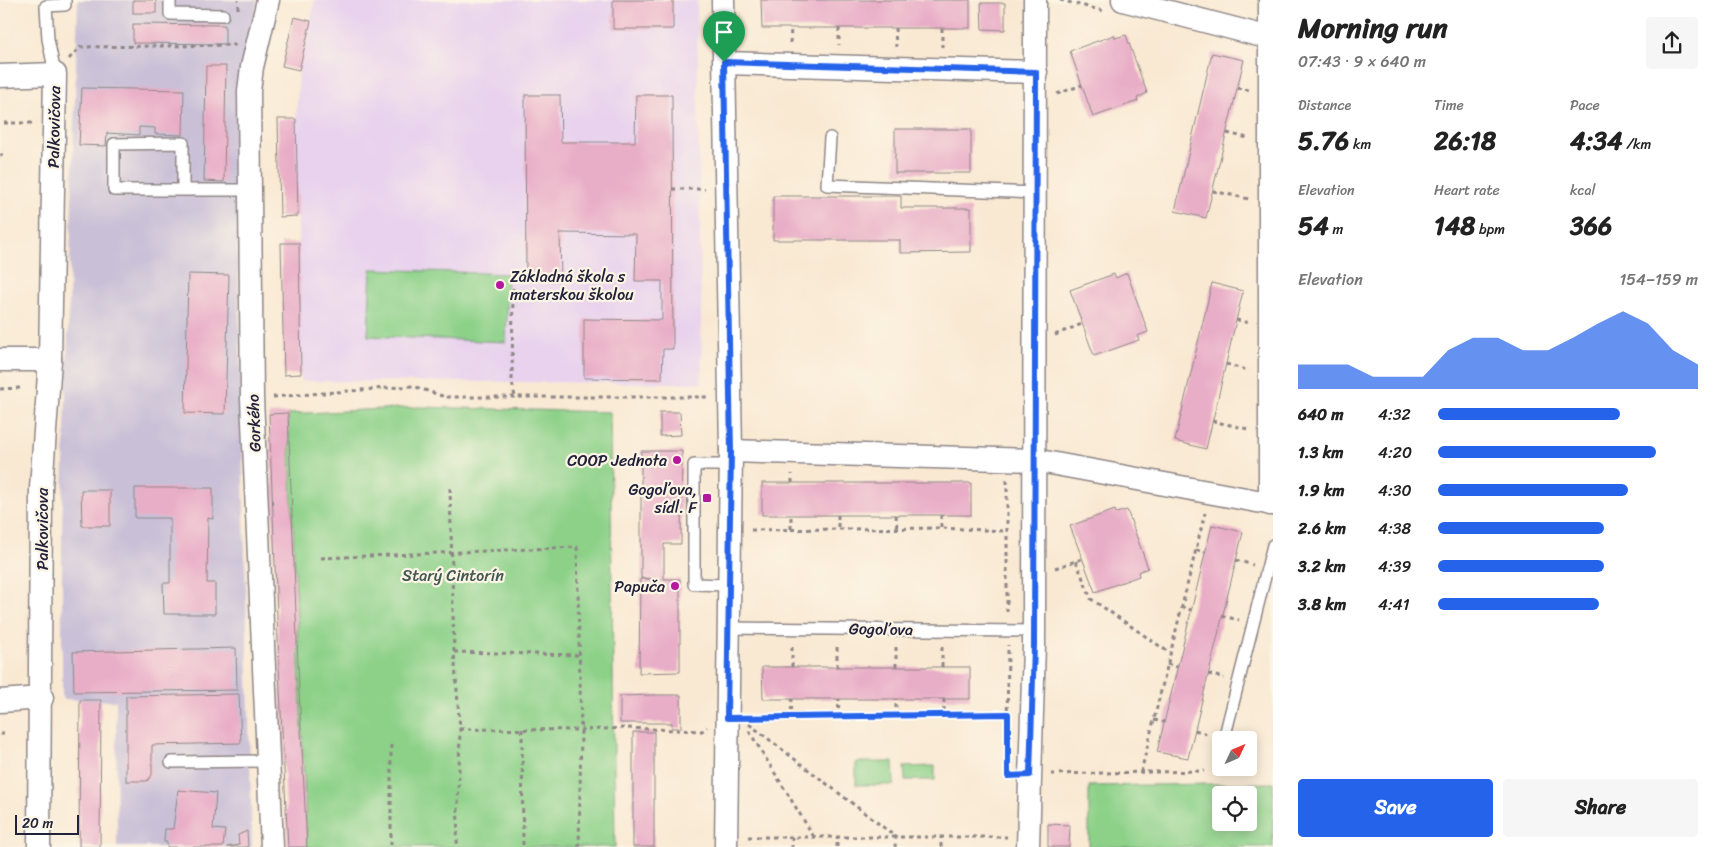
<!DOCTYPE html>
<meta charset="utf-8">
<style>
body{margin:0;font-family:Sriracha,sans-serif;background:#f6f6f6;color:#222;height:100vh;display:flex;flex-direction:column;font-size:19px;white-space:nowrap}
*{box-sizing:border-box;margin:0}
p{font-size:16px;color:#767676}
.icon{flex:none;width:28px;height:28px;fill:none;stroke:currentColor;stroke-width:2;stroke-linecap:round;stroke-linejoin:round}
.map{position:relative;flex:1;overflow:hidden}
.panel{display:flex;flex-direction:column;background:#fff;width:450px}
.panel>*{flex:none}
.needle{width:32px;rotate:46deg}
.tools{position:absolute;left:1212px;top:731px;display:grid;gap:10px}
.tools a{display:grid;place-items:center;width:45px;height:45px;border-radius:5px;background:#fff;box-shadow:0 2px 12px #0003;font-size:25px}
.scale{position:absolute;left:15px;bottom:12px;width:64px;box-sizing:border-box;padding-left:5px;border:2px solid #22223b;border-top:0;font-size:14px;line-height:18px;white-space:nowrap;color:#22223b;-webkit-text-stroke:4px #fcf5e5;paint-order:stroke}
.pin{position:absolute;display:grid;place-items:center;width:42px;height:42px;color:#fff;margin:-51px -21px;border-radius:50% 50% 50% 0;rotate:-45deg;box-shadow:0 0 5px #0007}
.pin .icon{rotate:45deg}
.round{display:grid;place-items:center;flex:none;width:52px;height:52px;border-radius:5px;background:#f6f6f6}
.headline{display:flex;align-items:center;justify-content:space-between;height:85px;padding:0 25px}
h1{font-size:28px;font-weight:700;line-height:38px}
.figures{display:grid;grid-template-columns:repeat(3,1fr);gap:8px;height:85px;padding:5px 25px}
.figures div{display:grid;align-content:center}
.figures b{font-size:25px;font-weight:700}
.figures small{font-size:14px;font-weight:400}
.figures p{font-size:14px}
.chart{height:140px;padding:10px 25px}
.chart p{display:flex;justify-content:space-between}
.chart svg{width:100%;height:90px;margin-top:5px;fill:#2563eb;opacity:.7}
.cta{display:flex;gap:10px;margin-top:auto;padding:10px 25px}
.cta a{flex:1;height:58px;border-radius:5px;background:#2563eb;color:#fff;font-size:20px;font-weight:700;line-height:58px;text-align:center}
.cta a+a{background:#f6f6f6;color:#222}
ul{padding:0 25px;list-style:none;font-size:16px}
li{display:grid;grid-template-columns:80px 60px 1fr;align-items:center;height:38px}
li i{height:12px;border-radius:6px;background:#2563eb}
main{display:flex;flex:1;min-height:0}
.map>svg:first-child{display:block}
.built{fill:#e8d2ee}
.industrial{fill:#c9bfd7}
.green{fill:#8dd189;stroke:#587a62;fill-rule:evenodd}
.building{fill:#e9aec7}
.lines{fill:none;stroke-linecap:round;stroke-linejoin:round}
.service-casing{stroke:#8e8687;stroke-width:14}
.minor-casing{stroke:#8e8687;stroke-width:25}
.path{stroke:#8e8687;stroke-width:3;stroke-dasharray:4 4;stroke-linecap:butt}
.service{stroke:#fff;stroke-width:11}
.minor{stroke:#fff;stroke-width:22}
.route-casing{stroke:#fff;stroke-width:10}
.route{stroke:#2563eb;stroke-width:6}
.poi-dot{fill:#b5179e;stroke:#fcf5e5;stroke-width:2}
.labels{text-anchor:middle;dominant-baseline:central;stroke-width:4.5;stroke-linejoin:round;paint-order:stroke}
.street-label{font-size:16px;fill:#22223b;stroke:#fcf5e5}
.poi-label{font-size:16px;fill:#22223b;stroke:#fcf5e5;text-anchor:end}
.park-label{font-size:16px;fill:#425752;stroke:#fcf5e5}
</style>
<main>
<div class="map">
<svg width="1273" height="847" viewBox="0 0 1273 847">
<rect width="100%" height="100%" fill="#fcf5e5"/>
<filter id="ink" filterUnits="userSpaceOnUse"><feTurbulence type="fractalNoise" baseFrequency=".02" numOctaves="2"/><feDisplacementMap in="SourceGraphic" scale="10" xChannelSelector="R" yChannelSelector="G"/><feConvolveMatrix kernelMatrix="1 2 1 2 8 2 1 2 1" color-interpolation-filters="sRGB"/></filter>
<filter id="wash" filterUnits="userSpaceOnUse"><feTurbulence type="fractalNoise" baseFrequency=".0096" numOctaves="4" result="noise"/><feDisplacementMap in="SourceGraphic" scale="20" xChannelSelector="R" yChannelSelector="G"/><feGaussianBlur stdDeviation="1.12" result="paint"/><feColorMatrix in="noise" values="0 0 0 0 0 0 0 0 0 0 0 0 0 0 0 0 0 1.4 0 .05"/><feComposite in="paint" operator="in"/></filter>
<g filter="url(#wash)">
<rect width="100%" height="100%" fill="#f9e9d3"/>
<!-- built -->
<polygon class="built" points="315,0 697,0 702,383 301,381 296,119 299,70"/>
<!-- industrial -->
<polygon class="industrial" points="78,0 257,0 235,140 252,847 117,847 116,701 62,699 62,528"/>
<!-- green -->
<g class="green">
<polygon points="371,269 508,274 506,342 368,336"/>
<polygon points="419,407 610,412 615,847 307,847 288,414"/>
<polygon points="856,762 893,762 894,785 856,785"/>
<polygon points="935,766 935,780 905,780 904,767"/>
<path d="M1273 783V847H1089V786ZM1221 795H1249V822H1221Z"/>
</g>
<g id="blocks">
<!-- building -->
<g class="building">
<rect x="133" y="0" width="23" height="13"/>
<rect x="613" y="0" width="60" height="29"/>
<polygon points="761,0 970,0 970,28 762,28"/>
<polygon points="981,3 1005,3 1005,30 982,29"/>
<polygon points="294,17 311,21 299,70 282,66"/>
<polygon points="133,24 225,25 225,44 133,43"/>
<polygon points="1114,35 1115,38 1126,35 1147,93 1137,98 1138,101 1093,117 1070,51"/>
<polygon points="1212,53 1244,60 1206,218 1175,211"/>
<polygon points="206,66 226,66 224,182 204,181"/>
<polygon points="82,88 184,90 183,135 155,134 155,128 139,127 139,135 107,133 106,146 79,145"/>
<polygon points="525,95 560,95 561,142 635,142 636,95 672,95 673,349 663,349 662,379 584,378 584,319 662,320 662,281 635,281 636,234 560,233 561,281 526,281"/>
<polygon points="278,119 296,119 298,216 280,217"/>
<rect x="895" y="129" width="76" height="44"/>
<polygon points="773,196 901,196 901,208 971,208 971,252 900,253 900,240 773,240"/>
<polygon points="281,243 299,243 301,374 284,375"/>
<polygon points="1127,273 1148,332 1137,336 1139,340 1094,356 1070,290 1114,274 1116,278"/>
<polygon points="188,274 229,275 225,414 185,413"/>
<polygon points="1212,283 1243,291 1206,449 1175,441"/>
<polygon points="660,412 680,412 681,435 660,436"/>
<polygon points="288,413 299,690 307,847 288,847 280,691 269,414"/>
<polygon points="641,451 682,451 681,544 664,544 664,579 680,579 680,672 639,673 640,579 661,579 641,578"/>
<rect x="762" y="483" width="209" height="32"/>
<polygon points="135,488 213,488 213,519 208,518 207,583 215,583 215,614 164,614 163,583 170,583 170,518 135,518"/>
<polygon points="81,490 110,490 110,526 82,526"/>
<polygon points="1115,510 1116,513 1127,510 1148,568 1138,572 1139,576 1095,592 1070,526"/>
<polygon points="1212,525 1243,532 1188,758 1157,752"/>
<polygon points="236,648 237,688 239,690 74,692 73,652"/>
<polygon points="762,667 970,667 970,699 763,699"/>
<polygon points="239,694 241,743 152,745 152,775 147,781 126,781 126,696"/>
<polygon points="652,695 681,695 681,728 672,728 672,723 620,723 620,696"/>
<polygon points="80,700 101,700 100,847 79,847"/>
<rect x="633" y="732" width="21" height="115"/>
<polygon points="178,790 216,793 213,829 225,830 223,847 167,847 167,842 164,842 165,829 173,829"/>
<polygon points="1048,824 1070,825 1069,847 1048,847"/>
<polygon points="247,831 248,847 227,847 239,845 238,835"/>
</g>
</g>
</g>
<g filter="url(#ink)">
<use href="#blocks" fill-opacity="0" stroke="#8e8687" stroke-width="1"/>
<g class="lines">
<defs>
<g id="service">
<polyline points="170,0 170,14 223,15"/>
<polyline points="55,74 48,39 46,6 65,5 65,0"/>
<polyline points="830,138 827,185 1035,193"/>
<polyline points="183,190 183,143 114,144 114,190 250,190"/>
<polyline points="728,585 694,584 694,465 730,465"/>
<polyline points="728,628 1034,631"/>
<polyline points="1225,735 1273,545"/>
<polyline points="171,762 268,761"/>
</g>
<g id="minor">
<polyline points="268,0 252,67 249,91 252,399 272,847"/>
<polyline points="723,0 731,451 726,847"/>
<polyline points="1123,0 1270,38"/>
<polyline points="724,63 1036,72"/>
<polyline points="0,76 55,74 50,360 41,488 39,847"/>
<polyline points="0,360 50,360"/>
<polyline points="731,451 1034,460 1273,504"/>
<polyline points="1270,504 1270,0"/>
<polyline points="0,701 42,698"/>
<polyline points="1028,847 1034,645 1035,0"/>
</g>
</defs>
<!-- service casing -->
<use href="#service" class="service-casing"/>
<!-- minor casing -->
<use href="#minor" class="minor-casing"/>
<!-- path -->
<g class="path">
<polyline points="1060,0 1104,11"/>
<polyline points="238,9 238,0"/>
<polyline points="839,28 839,45"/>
<polyline points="895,28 896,47"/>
<polyline points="942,28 942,47"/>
<polyline points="790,43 791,29"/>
<polyline points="69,59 80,47 237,45"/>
<polyline points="1237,88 1249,90"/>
<polyline points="1057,94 1082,85"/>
<polyline points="4,123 33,123"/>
<polyline points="1227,133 1248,138"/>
<polyline points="0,155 3,155"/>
<polyline points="672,189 705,189"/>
<polyline points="1213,191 1249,199"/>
<polyline points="513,288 512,382 515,397"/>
<polyline points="1236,320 1250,323"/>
<polyline points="1055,335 1082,324"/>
<polyline points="1226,364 1249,371"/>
<polyline points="0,389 20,388"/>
<polyline points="273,397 413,386 445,397 709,397"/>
<polyline points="1212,421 1248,429"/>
<polyline points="1007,480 1007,616"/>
<polyline points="792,483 792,474"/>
<polyline points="450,488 454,652 460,729 457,847"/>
<polyline points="838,515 838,529"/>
<polyline points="896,515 897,529"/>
<polyline points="941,515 941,528"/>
<polyline points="791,529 791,515"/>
<polyline points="751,530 941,528 1005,531"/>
<polyline points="1196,550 1205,552"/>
<polyline points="321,558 577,547 581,730 579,847"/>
<polyline points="1236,560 1253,565"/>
<polyline points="1076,561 1091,599 1170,653"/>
<polyline points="1055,568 1082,559"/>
<polyline points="1181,607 1191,610"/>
<polyline points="1222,616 1239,620"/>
<polyline points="837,647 837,667"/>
<polyline points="896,647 896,667"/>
<polyline points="942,647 942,668"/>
<polyline points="454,652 578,655"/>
<polyline points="1167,664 1177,667"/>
<polyline points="792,667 792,647"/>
<polyline points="1208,674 1224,678"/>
<polyline points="944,699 944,715"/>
<polyline points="896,716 896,699"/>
<polyline points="838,717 839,699"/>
<polyline points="748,718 1007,714"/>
<polyline points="791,718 792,699"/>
<polyline points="1154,720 1164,722"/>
<polyline points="749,724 896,837 895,847"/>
<polyline points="460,729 581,730 626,728 702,731 707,727"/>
<polyline points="522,729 523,847"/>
<polyline points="1195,730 1210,735"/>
<polyline points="749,731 814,837"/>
<polyline points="0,734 8,734"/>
<polyline points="1007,734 1008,645"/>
<polyline points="391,745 391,847"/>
<polyline points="1141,772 1205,513"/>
<polyline points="1051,774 1204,771"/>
<polyline points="748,837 1007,837"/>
<polyline points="792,837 792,847"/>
<polyline points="837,847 837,837"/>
<polyline points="941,847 941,837"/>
</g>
<!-- service -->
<use href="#service" class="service"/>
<!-- minor -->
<use href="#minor" class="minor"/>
</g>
</g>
<g class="lines" filter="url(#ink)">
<defs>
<polygon id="route" points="724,62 1036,72 1034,645 1030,775 1008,776 1008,714 727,718 731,451"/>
</defs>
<!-- route casing -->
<use href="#route" class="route-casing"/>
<!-- route -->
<use href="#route" class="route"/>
</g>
<!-- markers -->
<g class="poi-dot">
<circle cx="500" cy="285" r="5"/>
<circle cx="677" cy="460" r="5"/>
<rect x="702" y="493" width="10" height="10" rx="2.5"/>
<circle cx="675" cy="586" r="5"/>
</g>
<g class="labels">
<!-- street labels -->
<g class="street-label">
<text transform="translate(54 127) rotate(-89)">Palkovičova</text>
<text transform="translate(254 423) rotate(-92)">Gorkého</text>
<text transform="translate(42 529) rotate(-90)">Palkovičova</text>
<text transform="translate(881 629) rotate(1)">Gogoľova</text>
</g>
<!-- poi labels -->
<g class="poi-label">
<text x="510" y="276" text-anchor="start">Základná škola s<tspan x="510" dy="18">materskou školou</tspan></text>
<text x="667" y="460">COOP Jednota</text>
<text x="697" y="489">Gogoľova,<tspan x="697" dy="18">sídl. F</tspan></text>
<text x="665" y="586">Papuča</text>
</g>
<!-- park labels -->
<g class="park-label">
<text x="453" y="575">Starý Cintorín</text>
</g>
</g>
</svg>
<div class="tools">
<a><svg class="needle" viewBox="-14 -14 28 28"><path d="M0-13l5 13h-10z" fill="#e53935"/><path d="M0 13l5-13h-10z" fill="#767676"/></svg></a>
<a><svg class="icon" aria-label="locate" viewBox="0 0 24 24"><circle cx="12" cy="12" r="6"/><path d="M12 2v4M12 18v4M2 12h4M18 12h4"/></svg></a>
</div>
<div class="scale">20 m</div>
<div class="pin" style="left:724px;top:62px;background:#1e9e55"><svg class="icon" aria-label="arrive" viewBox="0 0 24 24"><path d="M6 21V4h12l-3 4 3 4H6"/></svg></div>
</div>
<section class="panel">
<div class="headline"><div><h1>Morning run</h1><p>07:43 · 9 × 640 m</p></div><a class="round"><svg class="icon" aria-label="share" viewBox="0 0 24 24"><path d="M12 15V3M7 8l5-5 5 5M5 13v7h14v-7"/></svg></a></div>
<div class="figures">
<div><p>Distance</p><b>5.76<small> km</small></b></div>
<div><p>Time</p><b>26:18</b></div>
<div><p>Pace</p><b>4:34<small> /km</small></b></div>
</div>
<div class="figures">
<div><p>Elevation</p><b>54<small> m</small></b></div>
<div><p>Heart rate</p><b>148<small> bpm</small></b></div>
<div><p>kcal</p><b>366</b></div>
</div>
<div class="chart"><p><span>Elevation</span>154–159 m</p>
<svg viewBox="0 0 160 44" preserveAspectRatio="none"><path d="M0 44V32L10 32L20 32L30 38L40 38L50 38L60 25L70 19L80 19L90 25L100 25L110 19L120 12L130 6L140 12L150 25L160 32V44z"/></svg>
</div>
<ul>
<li><b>640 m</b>4:32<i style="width:70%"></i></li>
<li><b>1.3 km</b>4:20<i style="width:84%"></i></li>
<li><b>1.9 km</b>4:30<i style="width:73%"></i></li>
<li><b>2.6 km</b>4:38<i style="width:64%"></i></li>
<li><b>3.2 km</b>4:39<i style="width:64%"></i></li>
<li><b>3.8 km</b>4:41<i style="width:62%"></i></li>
</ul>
<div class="cta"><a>Save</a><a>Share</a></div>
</section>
</main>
